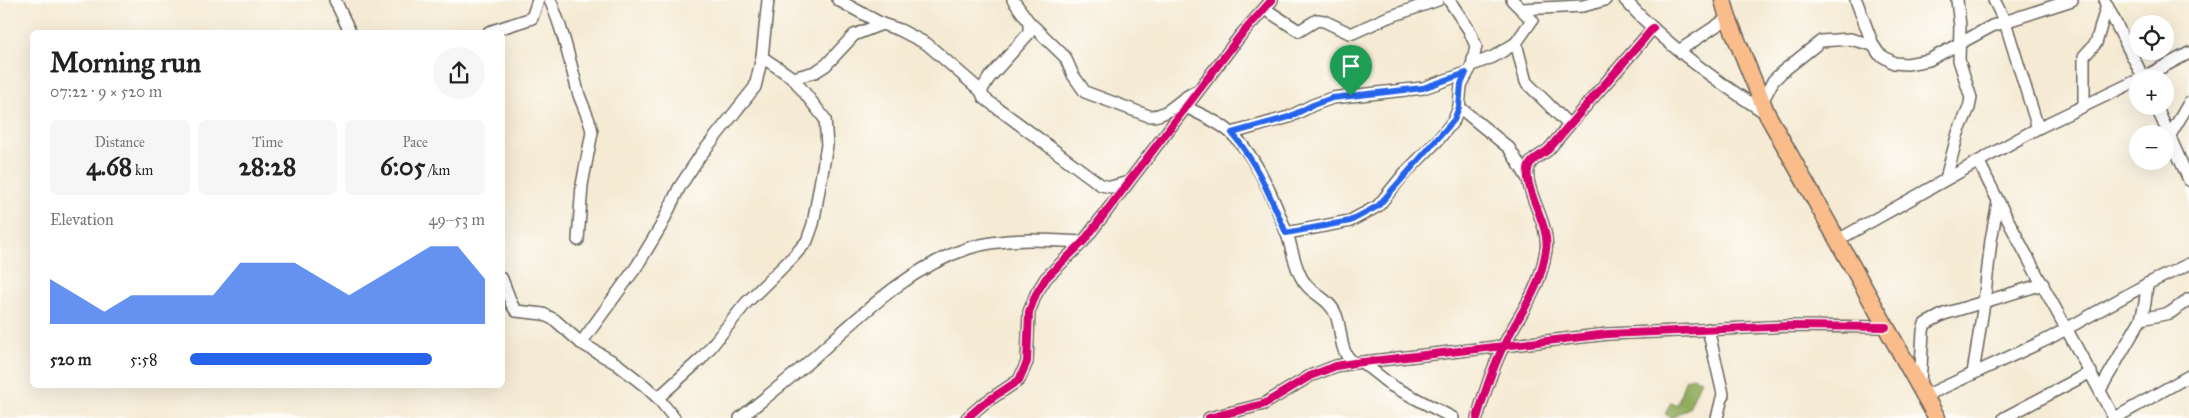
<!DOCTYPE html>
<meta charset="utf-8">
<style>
body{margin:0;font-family:"IM FELL Great Primer",serif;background:#f6f6f6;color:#222;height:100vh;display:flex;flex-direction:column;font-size:19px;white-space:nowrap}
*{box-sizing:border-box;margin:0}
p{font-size:16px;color:#767676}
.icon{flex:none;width:28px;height:28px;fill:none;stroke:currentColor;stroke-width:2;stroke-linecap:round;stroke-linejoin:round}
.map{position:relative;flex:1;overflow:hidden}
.drawer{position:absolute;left:30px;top:30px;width:475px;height:358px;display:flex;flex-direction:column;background:#fff;border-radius:8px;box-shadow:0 5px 20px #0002}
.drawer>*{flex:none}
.buttons{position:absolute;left:2129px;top:15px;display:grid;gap:10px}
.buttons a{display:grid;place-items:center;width:45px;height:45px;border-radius:50%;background:#fff;box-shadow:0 5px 20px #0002;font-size:25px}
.pin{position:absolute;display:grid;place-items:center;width:42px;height:42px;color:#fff;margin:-51px -21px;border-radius:50% 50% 50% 0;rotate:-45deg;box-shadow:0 0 5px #0007}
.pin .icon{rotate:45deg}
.round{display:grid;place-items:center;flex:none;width:52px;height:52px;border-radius:26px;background:#f6f6f6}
.overview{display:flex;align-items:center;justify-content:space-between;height:85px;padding:0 20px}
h1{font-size:28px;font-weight:800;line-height:38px}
.stats{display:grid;grid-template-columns:repeat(3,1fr);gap:8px;height:85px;padding:5px 20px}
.stats div{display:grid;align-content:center;border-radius:8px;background:#f6f6f6;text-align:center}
.stats b{font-size:25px;font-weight:800}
.stats small{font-size:14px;font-weight:400}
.stats p{font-size:14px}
.chart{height:140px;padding:10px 20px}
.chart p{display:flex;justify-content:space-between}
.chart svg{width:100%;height:90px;margin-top:5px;fill:#2563eb;opacity:.7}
ul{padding:0 20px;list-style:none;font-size:16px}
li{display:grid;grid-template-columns:80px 60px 1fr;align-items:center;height:38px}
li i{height:12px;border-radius:6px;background:#2563eb}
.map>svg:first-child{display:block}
.forest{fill:#91ab5d;stroke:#56643c}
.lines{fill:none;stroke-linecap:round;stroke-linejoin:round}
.minor-casing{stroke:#68645c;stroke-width:14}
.highway-casing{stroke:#68645c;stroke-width:19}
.minor{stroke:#fff;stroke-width:11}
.highway{stroke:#f9bc8a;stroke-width:16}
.cycleway-casing{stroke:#fdfcf7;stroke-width:11}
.cycleway{stroke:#d6006c;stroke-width:8}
.route-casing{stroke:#fff;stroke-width:10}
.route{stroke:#2563eb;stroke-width:6}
</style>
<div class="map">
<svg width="2189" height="418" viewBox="0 0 2189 418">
<rect width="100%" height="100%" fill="#fdfcf7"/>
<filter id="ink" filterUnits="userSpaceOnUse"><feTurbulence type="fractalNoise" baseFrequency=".02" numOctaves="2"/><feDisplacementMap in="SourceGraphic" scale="10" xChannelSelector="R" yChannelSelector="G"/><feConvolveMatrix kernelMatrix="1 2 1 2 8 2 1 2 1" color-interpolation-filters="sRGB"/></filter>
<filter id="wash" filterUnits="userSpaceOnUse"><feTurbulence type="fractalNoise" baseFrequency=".0096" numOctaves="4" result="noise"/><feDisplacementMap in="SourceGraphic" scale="20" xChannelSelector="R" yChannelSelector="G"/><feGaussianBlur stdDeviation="1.12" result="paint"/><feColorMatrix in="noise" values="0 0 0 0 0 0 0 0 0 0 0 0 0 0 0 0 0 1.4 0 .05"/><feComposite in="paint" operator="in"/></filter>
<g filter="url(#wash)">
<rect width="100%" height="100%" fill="#f5ead3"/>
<!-- forest -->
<polygon class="forest" points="1692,377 1701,380 1689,408 1672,418 1665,414 1671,402 1677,405 1685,380"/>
</g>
<g filter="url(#ink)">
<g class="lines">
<defs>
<g id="minor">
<polyline points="335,0 350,32"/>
<path d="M550 0C563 30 570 61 578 92 582 105 590 119 592 132L582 185 578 240"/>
<polyline points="838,0 882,24 900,30 927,44 981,91"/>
<polyline points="1013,0 1029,22 1029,33 989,78 981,91 984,98 1101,185 1111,187 1125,183"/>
<polyline points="1512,0 1532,20 1516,43 1526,82 1568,124"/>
<path d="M1625 0C1666 45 1716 81 1767 114"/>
<polyline points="1856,0 1873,45 1879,54 1894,63 1907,64 1929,60 1992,26 2072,0"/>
<polyline points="1994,0 2005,22 2038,128"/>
<polyline points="2105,2 2144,79"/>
<polyline points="1265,9 1299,31 1317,20 1324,21 1349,33 1353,33 1386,18 1438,0"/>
<polyline points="1521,9 1583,6 1605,0"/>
<path d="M1029 22 1065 57 1073 75 1085 92 1149 116C1169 117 1178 99 1195 92"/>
<polyline points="489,32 532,18 538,0"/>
<polyline points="1680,50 1728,18"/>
<polyline points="1472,65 1493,57 1516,43"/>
<polyline points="793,78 815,72 826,65 854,35 882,24"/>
<polyline points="2140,79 2189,53"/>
<polyline points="1762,102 1773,81 1782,72 1821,41 1850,39 1873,45"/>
<polyline points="2084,106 2084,56 2096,43 2107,5"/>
<polyline points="2156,106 2189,180"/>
<path d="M1186 107C1201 115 1220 122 1232 134 1257 157 1275 202 1287 234 1292 248 1294 264 1301 277 1309 294 1329 297 1336 315 1343 333 1338 351 1354 363"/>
<polyline points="1459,107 1509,148 1528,179"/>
<polyline points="1232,133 1289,117 1313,105 1332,98 1423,88 1466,73"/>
<polyline points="2169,137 2189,103"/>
<path d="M1979 162C2020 249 2070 332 2114 418"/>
<polyline points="1946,178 1958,133 1969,108 1971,98 1959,60 1960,26 1957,0"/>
<polyline points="1287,233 1350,221 1378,206 1404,174 1438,140 1454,120 1459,107 1461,85 1472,65 1476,46 1469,30 1449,0"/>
<polyline points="1836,241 2038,128 2138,80"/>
<polyline points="502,279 512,305 516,311 543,314 555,320 581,343 617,364 645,386 658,398 674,418"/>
<polyline points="2141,319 2170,313 2189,299"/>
<polyline points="1708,329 1723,394 1717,418"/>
<polyline points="581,343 637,266 661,226 679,188 700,156 755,87 762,57 768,0"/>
<polyline points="1363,363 1392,386 1453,418"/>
<polyline points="1973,373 1984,303 1991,240 1998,202"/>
<polyline points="1920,385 1923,331 1925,324 1944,314 2043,284"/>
<polyline points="2100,390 2141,319 2145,303 2147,284"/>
<polyline points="1925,396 2048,339 2147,284 2189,264"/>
<polyline points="658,398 702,358 746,303 793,257 807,241 813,224 827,145 825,119 793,78 762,57"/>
<path d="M740 418C764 399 788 380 811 360 860 317 905 269 969 248 1004 237 1046 240 1083 242"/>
<polyline points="967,418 983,404 1019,380 1027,362 1029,312 1036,294 1046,278 1083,242 1240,36 1272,0"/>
<polyline points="1209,418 1264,404 1310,376 1336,366 1354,363 1608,334 1790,326 1886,327"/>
<path d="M1477 418C1486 388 1496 357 1512 330 1529 300 1540 286 1546 250 1551 225 1521 187 1529 166 1532 158 1543 155 1549 149 1583 108 1619 69 1653 28"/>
<polyline points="2004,418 2091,372"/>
<polyline points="2115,418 2189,376"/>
</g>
<polyline id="highway" points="1723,0 1728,18 1767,114 1937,418"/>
</defs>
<!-- minor casing -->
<use href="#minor" class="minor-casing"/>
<!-- highway casing -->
<use href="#highway" class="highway-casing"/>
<!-- minor -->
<use href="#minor" class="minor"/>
<!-- highway -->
<use href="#highway" class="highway"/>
<defs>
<g id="cycleway">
<polyline points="967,418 983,404 1019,380 1027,362 1029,312 1036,294 1046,278 1083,242 1240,36 1272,0"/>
<polyline points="1209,418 1264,404 1310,376 1336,366 1354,363 1608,334 1790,326 1886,327"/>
<path d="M1477 418C1486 388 1496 357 1512 330 1529 300 1540 286 1546 250 1551 225 1521 187 1529 166 1532 158 1543 155 1549 149 1583 108 1619 69 1653 28"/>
</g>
</defs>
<!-- cycleway casing -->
<use href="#cycleway" class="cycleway-casing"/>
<!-- cycleway -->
<use href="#cycleway" class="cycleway"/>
</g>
</g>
<g class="lines" filter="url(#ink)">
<defs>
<path id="route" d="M1466 73 1461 84 1459 107 1454 120 1378 206 1350 221 1286 233C1271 198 1257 163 1232 133L1289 117 1313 105 1332 98 1423 88Z"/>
</defs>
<!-- route casing -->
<use href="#route" class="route-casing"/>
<!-- route -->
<use href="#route" class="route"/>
</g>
</svg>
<div class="buttons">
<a><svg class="icon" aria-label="locate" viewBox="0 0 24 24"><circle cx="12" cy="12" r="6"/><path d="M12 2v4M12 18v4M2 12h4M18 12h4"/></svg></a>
<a>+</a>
<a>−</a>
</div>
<div class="pin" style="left:1351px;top:96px;background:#1e9e55"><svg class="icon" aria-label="arrive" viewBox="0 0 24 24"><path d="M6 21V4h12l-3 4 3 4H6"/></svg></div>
<section class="drawer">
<div class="overview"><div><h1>Morning run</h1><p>07:22 · 9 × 520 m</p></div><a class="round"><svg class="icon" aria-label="share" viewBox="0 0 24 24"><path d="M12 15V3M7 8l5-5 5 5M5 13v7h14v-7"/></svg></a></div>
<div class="stats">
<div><p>Distance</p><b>4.68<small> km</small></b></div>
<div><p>Time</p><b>28:28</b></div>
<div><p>Pace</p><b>6:05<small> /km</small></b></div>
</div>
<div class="chart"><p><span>Elevation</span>49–53 m</p>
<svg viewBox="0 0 160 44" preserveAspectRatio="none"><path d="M0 44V22L10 30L20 38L30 30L40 30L50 30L60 30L70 14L80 14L90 14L100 22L110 30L120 22L130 14L140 6L150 6L160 22V44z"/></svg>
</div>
<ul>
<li><b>520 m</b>5:58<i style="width:82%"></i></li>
</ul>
</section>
</div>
